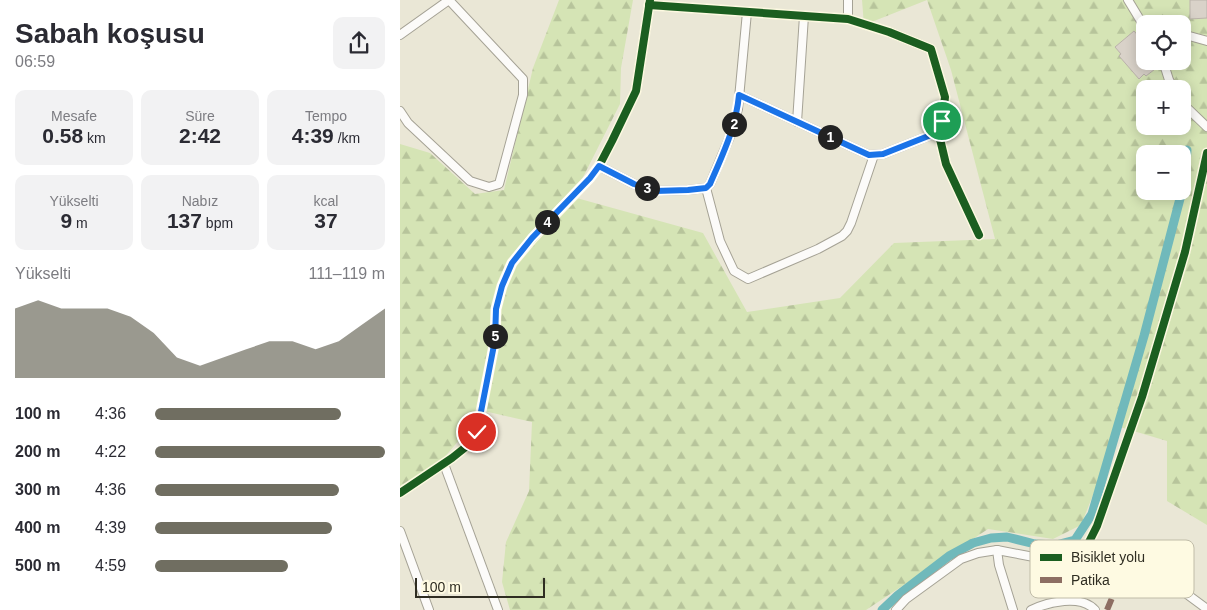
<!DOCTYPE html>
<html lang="tr">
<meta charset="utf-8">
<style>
body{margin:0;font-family:Helvetica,sans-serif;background:#f2f2f3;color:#2b2b33;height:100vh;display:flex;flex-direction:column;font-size:19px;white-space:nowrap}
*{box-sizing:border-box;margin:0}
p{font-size:16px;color:#7c7c81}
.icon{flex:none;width:28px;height:28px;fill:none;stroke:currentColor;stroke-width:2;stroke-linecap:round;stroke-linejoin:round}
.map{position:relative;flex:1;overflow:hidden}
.panel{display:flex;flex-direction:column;background:#fff;width:400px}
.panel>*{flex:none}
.buttons{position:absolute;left:736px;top:15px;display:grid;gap:10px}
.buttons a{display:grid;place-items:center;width:55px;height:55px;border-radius:10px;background:#fff;box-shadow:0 2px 12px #0003;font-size:25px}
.scale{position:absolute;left:15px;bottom:12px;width:130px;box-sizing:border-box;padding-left:5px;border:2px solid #2f2d22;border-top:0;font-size:14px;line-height:18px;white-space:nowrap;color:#2f2d22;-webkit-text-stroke:4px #fefae2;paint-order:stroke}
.pin{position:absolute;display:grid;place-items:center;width:42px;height:42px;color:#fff;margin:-21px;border:2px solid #fff;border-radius:50%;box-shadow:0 1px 5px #0007}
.km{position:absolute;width:25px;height:25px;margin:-12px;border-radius:50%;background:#222;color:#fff;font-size:14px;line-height:25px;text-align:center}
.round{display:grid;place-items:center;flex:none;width:52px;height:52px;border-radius:10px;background:#f2f2f3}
.head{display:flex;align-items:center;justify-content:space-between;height:85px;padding:0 15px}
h1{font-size:28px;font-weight:700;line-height:38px}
.figures{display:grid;grid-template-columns:repeat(3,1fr);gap:8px;height:85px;padding:5px 15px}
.figures div{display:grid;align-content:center;border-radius:10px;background:#f2f2f3;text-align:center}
.figures b{font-size:21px;font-weight:700}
.figures small{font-size:14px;font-weight:400}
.figures p{font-size:14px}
.chart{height:140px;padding:10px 15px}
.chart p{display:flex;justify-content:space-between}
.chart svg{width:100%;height:90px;margin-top:5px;fill:#706e61;opacity:.7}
ul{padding:0 15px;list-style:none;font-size:16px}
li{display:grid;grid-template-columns:80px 60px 1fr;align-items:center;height:38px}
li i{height:12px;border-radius:6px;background:#706e61}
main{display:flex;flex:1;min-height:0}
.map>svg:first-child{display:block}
.forest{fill:url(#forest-firs);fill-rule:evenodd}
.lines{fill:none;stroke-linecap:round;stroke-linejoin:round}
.canal{stroke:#70b9bb;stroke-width:9}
.building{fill:#d9d2c9;stroke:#bbb3ab}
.minor-casing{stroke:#a5a295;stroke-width:10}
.minor{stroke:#fcfbf9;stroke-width:8}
.quiet{stroke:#8d6e63;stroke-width:6;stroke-dasharray:12 6;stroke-linecap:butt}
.cycleway-casing{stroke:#fefae2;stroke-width:11}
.cycleway{stroke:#1b5e20;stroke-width:8}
.route-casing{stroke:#fff;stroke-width:10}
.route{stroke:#1a73e8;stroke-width:6}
.key{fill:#fefae2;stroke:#c0bca8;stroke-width:1}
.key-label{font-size:14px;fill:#2f2d22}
</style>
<main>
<section class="panel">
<div class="head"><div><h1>Sabah koşusu</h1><p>06:59</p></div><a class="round"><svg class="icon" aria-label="share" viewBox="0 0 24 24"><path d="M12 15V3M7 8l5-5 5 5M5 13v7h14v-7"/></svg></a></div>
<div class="figures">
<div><p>Mesafe</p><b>0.58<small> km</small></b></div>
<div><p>Süre</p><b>2:42</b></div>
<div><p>Tempo</p><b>4:39<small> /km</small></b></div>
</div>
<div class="figures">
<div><p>Yükselti</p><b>9<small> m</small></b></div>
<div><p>Nabız</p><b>137<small> bpm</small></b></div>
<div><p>kcal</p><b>37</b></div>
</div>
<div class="chart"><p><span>Yükselti</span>111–119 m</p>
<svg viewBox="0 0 160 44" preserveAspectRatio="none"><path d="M0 44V10L10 6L20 10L30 10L40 10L50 14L60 22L70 34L80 38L90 34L100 30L110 26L120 26L130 30L140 26L150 18L160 10V44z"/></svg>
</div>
<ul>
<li><b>100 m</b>4:36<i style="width:81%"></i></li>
<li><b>200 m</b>4:22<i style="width:100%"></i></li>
<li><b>300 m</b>4:36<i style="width:80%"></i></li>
<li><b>400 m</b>4:39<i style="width:77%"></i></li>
<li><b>500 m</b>4:59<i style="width:58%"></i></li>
</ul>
</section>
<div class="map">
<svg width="807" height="610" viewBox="0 0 807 610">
<defs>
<pattern id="forest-firs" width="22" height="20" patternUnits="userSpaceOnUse" patternTransform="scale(1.25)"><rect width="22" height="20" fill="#d5e4b5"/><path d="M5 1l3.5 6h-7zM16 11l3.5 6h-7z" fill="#b7c49b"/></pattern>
</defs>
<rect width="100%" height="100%" fill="#eae7d6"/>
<!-- forest -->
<g class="forest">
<path d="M159 0H233L221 68 220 104 173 197 303 233 347 312 440 298 494 243 595 239 551 70 527 0H807V525L767 501V441L720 427 681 525 653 539 588 529 466 610H110L102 582 106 542 129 491 132 422 84 411 37 466 0 489V144L30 153 75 194 104 190 133 68ZM745 24H782V61H745ZM745 89H782V126H745ZM745 154H782V191H745Z"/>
<polygon points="462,0 527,0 464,25"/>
</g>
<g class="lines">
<!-- canal -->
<g class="canal">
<polyline points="782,190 785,180 787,150"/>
<polyline points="482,610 498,595 549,556 573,543 591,538 607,537 635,544 656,545 675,540 692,514 744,336 782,191"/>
</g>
</g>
<!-- building -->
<g class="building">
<polygon points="790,0 807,0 807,18 790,19"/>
<polygon points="734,31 745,43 745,61 758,61 759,66 746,76 744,74 739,79 719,56 721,54 715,47"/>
</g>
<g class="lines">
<defs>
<g id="minor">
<polyline points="448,0 448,19"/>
<polyline points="728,0 745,28"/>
<polyline points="249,5 448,19 489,32 531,49 545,97 540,139 546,164 579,235"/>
<polyline points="782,34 807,41"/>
<polyline points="0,35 49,0"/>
<polyline points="763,61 769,80 774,89"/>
<polyline points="339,95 469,155 483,154 541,131"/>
<polyline points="782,103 807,127"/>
<polyline points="0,111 8,123 70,181 89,187 99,184 123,95 123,79 49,0"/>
<polyline points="397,122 404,16"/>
<polyline points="199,166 234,184 255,191 288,190 306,188 310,184 331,134 338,109 347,12"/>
<polyline points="306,188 320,241 334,271 348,279 418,249 442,236 447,231 451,223 474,155"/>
<polyline points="44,464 98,610"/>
<polyline points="0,493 52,458 67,446 77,432 95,340 96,309 102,286 112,263 132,239 190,178 199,166 212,141 236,91 250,0"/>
<polyline points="0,531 29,610"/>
<polyline points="597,550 599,565 613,610"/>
<polyline points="684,552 697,526 742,397 785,252 807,153"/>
<polyline points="496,610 506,599 561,559 578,553 597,550 639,558 657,559 670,557 684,552 709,557 750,570 765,578 807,609"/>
<path d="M631 610C648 602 681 594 695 610"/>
</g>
</defs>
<!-- minor casing -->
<use href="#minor" class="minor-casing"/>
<!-- minor -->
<use href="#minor" class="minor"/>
<!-- quiet -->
<polyline class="quiet" points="707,610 727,562"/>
<defs>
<g id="cycleway">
<polyline points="249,5 448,19 489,32 531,49 545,97 540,139 546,164 579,235"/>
<polyline points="0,493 52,458 67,446 77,432 95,340 96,309 102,286 112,263 132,239 190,178 199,166 212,141 236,91 250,0"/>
<polyline points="684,552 697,526 742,397 785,252 807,153"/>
</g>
</defs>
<!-- cycleway casing -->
<use href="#cycleway" class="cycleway-casing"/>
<!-- cycleway -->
<use href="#cycleway" class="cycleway"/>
</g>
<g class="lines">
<defs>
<path id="route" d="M77 432 95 340 96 309 102 286 112 263 132 238 190 178 199 166 234 184 255 191 288 190 306 188 310 184C323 154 336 127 339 95L469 155 483 154 541 131 542 121"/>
</defs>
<!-- route casing -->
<use href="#route" class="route-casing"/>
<!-- route -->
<use href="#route" class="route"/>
</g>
<!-- legend -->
<rect x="630" y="540" width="164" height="58" rx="8" class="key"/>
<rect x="640" y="554" width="22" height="7" fill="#1b5e20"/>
<rect x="640" y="577" width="22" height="6" fill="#8d6e63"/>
<g class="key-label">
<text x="671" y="562">Bisiklet yolu</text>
<text x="671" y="585">Patika</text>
</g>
</svg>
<div class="buttons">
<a><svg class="icon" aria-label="locate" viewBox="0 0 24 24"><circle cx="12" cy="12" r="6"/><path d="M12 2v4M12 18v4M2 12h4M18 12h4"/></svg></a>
<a>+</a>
<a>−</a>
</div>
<div class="scale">100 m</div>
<div class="pin" style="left:542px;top:121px;background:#1e9e55"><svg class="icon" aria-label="arrive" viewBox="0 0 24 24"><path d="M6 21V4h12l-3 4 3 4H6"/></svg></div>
<div class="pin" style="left:77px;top:432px;background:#d93025"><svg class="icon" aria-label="check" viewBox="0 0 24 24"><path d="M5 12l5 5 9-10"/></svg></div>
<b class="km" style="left:430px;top:137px">1</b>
<b class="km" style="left:334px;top:124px">2</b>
<b class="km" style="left:247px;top:188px">3</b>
<b class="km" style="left:147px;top:222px">4</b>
<b class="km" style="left:95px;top:336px">5</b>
</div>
</main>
